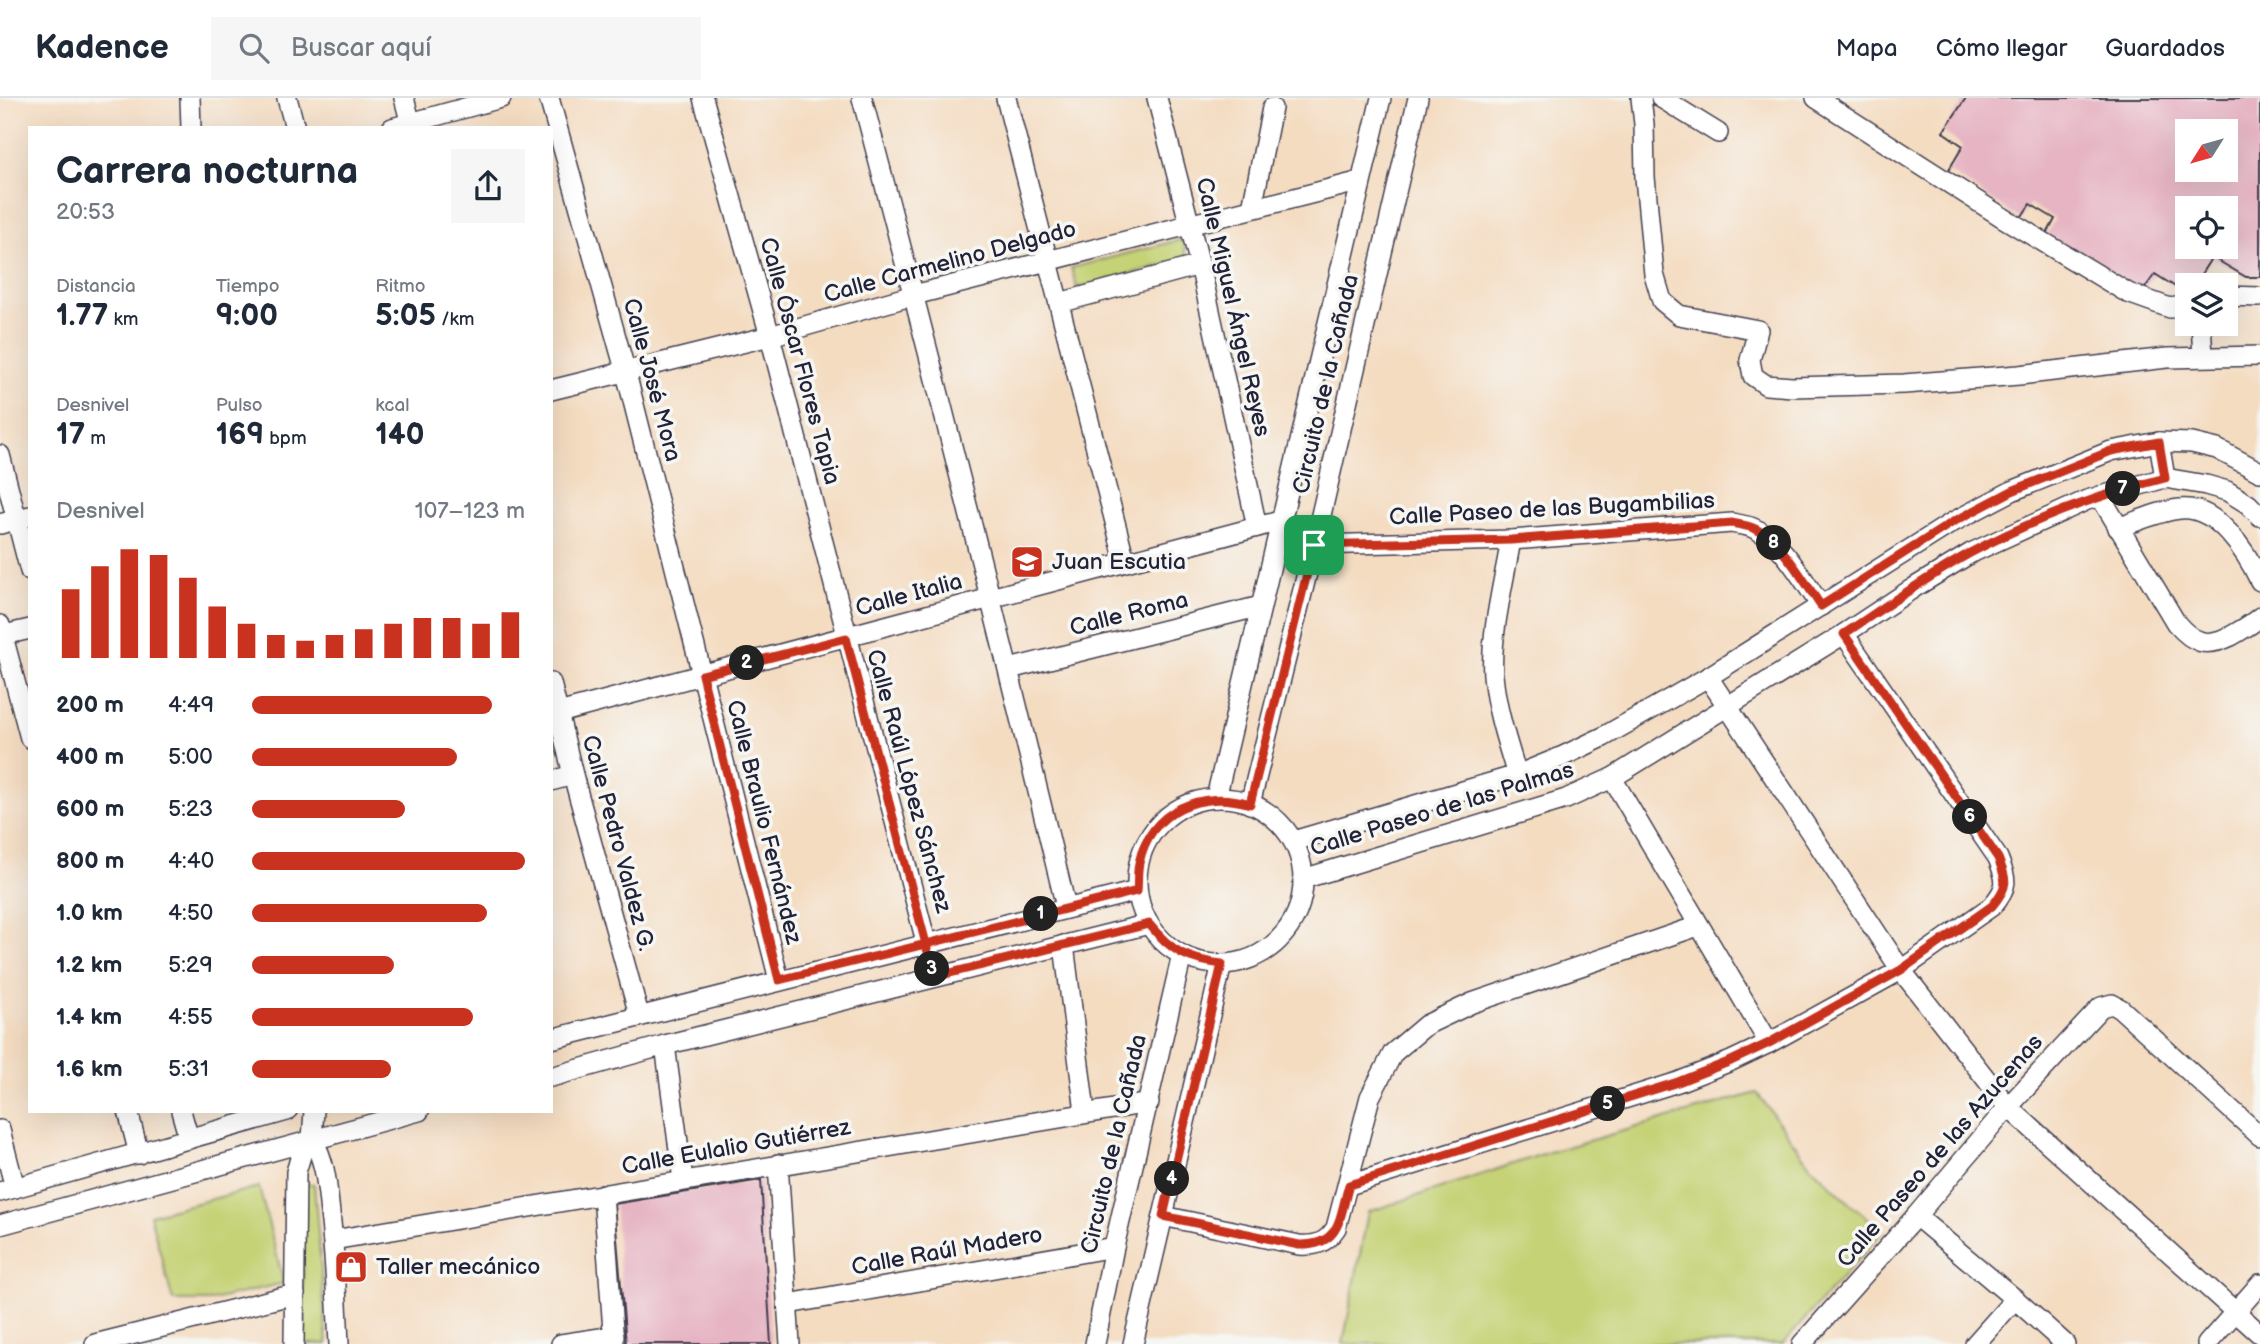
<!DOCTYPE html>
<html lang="es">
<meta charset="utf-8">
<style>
body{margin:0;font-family:"Balsamiq Sans",sans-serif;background:#f6f6f7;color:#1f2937;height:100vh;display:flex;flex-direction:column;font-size:26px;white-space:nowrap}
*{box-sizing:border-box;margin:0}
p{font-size:23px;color:#747a83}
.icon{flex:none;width:38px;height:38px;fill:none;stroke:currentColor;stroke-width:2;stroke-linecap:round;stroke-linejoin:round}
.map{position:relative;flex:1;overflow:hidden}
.sheet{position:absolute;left:28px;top:28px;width:525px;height:987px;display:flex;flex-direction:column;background:#fff;border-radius:0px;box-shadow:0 7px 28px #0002}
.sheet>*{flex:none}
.needle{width:46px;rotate:233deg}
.controls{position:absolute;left:2175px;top:21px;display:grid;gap:14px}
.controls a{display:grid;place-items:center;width:63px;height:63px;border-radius:0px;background:#fff;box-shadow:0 7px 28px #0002;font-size:35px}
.pin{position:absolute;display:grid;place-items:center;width:60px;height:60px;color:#fff;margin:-30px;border-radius:14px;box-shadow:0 4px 10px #0006}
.km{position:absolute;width:35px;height:35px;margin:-18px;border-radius:50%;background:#222;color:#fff;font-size:19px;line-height:35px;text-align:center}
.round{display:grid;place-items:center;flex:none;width:74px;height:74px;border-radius:0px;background:#f6f6f7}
.head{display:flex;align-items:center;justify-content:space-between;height:119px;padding:0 28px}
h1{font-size:38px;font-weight:800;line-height:52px}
.stats{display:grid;grid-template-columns:repeat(3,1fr);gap:10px;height:119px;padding:7px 28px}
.stats div{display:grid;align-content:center}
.stats b{font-size:30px;font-weight:800}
.stats small{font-size:19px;font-weight:400}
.stats p{font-size:19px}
.chart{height:196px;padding:14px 28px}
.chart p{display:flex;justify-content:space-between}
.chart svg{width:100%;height:126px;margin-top:7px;stroke:#c8321e;stroke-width:6}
ul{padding:0 28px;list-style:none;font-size:23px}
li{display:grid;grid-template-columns:112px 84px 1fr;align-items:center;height:52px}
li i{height:18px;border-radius:9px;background:#c8321e}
header{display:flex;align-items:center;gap:42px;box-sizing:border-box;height:98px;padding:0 35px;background:#fff;border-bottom:2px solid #e0e1e3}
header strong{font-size:33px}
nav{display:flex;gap:38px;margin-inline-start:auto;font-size:24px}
.search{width:490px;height:63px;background:#f6f6f7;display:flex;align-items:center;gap:18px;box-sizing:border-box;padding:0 24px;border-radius:0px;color:#747a83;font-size:26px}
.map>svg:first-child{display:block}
.green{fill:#c5d274;stroke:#747a58;stroke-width:2}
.building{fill:#e6b4c3;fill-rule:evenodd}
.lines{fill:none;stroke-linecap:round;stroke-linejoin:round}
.minor-casing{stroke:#423e4f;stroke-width:22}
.minor{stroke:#fff;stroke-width:19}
.route-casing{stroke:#fff;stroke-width:14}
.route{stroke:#c8321e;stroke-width:9}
.labels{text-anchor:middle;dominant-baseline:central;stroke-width:7;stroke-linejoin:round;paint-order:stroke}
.street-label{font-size:23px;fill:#22223b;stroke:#f6f6f2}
.poi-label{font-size:23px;fill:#22223b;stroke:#f6f6f2;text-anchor:start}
</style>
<header>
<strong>Kadence</strong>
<div class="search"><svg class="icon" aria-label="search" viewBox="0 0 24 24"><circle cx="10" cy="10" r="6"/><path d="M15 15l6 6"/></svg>Buscar aquí</div>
<nav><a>Mapa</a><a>Cómo llegar</a><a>Guardados</a></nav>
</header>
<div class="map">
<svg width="2260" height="1246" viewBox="0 0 2260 1246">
<rect width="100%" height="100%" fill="#f6f6f2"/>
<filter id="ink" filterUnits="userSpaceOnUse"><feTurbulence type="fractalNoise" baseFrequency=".0143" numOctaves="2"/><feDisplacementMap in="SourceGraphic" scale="14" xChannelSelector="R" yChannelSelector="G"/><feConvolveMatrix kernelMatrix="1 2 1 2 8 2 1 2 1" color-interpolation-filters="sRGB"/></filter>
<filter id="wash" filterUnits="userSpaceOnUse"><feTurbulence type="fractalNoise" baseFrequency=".00686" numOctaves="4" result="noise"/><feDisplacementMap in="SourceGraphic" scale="28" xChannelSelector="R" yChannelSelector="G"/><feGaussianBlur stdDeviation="1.57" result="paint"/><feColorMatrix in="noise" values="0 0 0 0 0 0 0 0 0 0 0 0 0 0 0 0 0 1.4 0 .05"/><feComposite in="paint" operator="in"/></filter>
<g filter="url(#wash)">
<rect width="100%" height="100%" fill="#f4dcc1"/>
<!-- green -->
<g class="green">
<polygon points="1183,141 1187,161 1077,190 1071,170"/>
<polygon points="1757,995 1810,1067 1844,1100 1883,1133 1783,1246 1343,1246 1368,1114 1546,1055"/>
<polygon points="302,1086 314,1086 327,1246 304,1246"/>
<polygon points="259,1089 284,1185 209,1203 173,1203 150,1117"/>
</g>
<g id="blocks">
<!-- building -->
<g class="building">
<path d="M1966 0H2260V179H2246L2212 159 2194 187H2188V197L2155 176 2142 194 2047 136 2055 121 2030 106 2020 121 1948 73 1963 48 1943 34ZM2188 33H2226V72H2188ZM2188 110H2226V149H2188Z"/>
<polygon points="761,1082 771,1246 626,1246 614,1106"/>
</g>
</g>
</g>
<g filter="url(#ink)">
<use href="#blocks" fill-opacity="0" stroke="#423e4f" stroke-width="2"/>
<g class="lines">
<defs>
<g id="minor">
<polyline points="190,0 191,30"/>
<polyline points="287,0 295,30"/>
<polyline points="404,0 412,30"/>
<polyline points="549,0 626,275 779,882"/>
<polyline points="703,0 770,238 935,879"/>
<path d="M862 0C933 269 1001 539 1066 809"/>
<polyline points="1006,0 1125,463"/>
<polyline points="1157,0 1200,167 1257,429"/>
<polyline points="1641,0 1644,26 1645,79 1654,176 1662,203 1679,217 1758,232 1750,262 1753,278 1766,287 1792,289 1904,286 2019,277 2167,260 2260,258"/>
<polyline points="1661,0 1718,35"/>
<polyline points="1816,0 2002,119 2128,195 2170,210 2183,208 2188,205"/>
<polyline points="392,30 501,0"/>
<polyline points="1252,110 1272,10"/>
<polyline points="2226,198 2260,199"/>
<polyline points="1059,205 1200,167"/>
<polyline points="2201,226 2203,258"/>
<polyline points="551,292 770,238 914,197 1361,83"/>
<polyline points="2159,344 2165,380"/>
<polyline points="0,357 30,473"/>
<path d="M2100 398 2176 525C2193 545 2206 550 2231 538 2241 532 2251 527 2260 519"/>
<polyline points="0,426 30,418"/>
<path d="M2118 430C2138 423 2159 413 2180 411 2217 407 2247 455 2260 483"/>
<path d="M1511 442C1504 483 1490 537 1493 577 1496 611 1507 644 1517 677"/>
<path d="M1314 447 1511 442 1732 425C1739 427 1747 427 1753 430 1780 440 1805 485 1821 508"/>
<polyline points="0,527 30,640"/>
<polyline points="0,538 30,531"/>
<polyline points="1009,571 1261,508"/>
<polyline points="1708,579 1901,872 2008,1009 2260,1236"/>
<polyline points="551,585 573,677 639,917"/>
<polyline points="551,617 1280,423"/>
<polyline points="1612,680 1769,945"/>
<polyline points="551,683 573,677"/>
<polyline points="1216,700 1381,0"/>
<circle cx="1220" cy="783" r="83"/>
<polyline points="1250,706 1314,447 1418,0"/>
<polyline points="1293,743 1517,677 1561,659 1603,639 1708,579 1953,424 2012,393 2111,353 2159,344 2192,345 2217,351 2260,374"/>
<polyline points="1303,781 1566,701 1612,680 1844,536 1915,489 1971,455 2087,402 2165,380 2206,387 2227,393 2248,406 2260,418"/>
<polyline points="1064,847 1085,1014"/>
<polyline points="551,941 1137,793"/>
<polyline points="665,947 683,1082"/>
<polyline points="551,979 665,947 1149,826"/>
<polyline points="128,1013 139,1056"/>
<polyline points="181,1013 189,1041"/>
<polyline points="0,1032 15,1090"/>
<path d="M312 1041C326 1063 327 1089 330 1115 335 1158 337 1202 339 1246"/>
<polyline points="778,1066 790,1246"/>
<path d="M1349 1087 1678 984 1731 963 1769 945 1901 872 1992 808C2009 788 2007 783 1998 760L1844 536"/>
<polyline points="0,1094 287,1013"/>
<polyline points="603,1096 614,1246"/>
<path d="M1163 1118 1299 1147C1317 1148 1326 1145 1336 1130L1370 999 1393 955 1426 927 1472 905 1698 828"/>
<polyline points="1916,1118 2015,1201 2065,1246"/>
<polyline points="0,1127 419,1013"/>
<polyline points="333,1142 1149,1005"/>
<polyline points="788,1206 1114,1149"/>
<polyline points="95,1246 295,1196"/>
<polyline points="294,1246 296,1074 302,1054 312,1041 314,1013"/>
<polyline points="561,1246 614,1238"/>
<polyline points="1095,1246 1114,1149 1182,857"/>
<polyline points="1133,1246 1222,866"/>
<polyline points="1802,1246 1916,1118 2008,1009 2101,909 2112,906 2121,911 2260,1038"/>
<polyline points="1975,1246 2015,1201"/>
<polyline points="2207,1246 2260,1186"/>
</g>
</defs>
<!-- minor casing -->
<use href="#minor" class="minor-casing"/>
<!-- minor -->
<use href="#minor" class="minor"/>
</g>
</g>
<g class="lines" filter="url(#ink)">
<defs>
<path id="route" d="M1314 447 1250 706C1202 691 1150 712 1139 765 1137 774 1138 784 1137 793L926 846 846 540 702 577 779 882 926 846 934 879 1149 826C1171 853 1187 862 1222 866L1163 1118 1299 1147C1341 1148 1339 1120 1349 1087L1678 984 1731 963 1769 945 1901 872 1992 808C2009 788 2007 783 1998 760L1844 536C1886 508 1927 479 1970 455 2032 422 2097 397 2165 380L2159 344 2111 353 2012 393 1953 424 1821 508C1805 485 1780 440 1753 430 1747 427 1739 427 1732 425L1511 442 1314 447"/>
</defs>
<!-- route casing -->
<use href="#route" class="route-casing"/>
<!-- route -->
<use href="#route" class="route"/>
</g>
<!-- icons -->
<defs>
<symbol id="university-square" viewBox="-11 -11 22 22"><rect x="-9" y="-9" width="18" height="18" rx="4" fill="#c8321e" stroke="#f6f6f2"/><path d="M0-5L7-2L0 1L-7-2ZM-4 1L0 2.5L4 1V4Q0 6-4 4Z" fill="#fff"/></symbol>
<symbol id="shop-square" viewBox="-11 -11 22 22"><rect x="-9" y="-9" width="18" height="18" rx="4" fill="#c8321e" stroke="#f6f6f2"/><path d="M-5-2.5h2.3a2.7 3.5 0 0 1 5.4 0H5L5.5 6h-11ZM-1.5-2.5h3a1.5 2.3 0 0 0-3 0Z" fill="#fff"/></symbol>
</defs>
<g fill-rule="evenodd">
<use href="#university-square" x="1008" y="445" width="38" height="38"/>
<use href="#shop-square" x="332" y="1150" width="38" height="38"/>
</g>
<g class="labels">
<!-- street labels -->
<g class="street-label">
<text transform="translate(950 164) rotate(-15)">Calle Carmelino Delgado</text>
<text transform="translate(1233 209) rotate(77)">Calle Miguel Ángel Reyes</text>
<text transform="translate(800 263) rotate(75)">Calle Óscar Flores Tapia</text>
<text transform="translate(652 282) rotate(75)">Calle José Mora</text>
<text transform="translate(1326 286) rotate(-77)">Circuito de la Cañada</text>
<text transform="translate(1552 411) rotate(-3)">Calle Paseo de las Bugambilias</text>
<text transform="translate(909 497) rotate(-15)">Calle Italia</text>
<text transform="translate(1129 516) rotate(-14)">Calle Roma</text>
<text transform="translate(909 683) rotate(75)">Calle Raúl López Sánchez</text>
<text transform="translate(1442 711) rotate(-17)">Calle Paseo de las Palmas</text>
<text transform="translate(764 724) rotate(76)">Calle Braulio Fernández</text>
<text transform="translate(618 745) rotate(75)">Calle Pedro Valdez G.</text>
<text transform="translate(1114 1046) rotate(-77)">Circuito de la Cañada</text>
<text transform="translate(736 1049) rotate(-10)">Calle Eulalio Gutiérrez</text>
<text transform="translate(1940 1053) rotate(-49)">Calle Paseo de las Azucenas</text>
<text transform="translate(947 1153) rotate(-10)">Calle Raúl Madero</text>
</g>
<!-- poi labels -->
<g class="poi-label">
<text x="1052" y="464">Juan Escutia</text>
<text x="376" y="1169">Taller mecánico</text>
</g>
</g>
</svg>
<div class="controls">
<a><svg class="needle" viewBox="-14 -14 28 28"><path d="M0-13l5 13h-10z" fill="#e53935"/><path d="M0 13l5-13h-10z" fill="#747a83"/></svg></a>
<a><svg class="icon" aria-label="locate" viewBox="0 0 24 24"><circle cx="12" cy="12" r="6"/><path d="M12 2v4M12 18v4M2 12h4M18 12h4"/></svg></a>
<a><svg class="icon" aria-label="layers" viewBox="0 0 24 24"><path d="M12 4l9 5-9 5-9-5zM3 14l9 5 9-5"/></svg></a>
</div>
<div class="pin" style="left:1314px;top:447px;background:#1e9e55"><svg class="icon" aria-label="arrive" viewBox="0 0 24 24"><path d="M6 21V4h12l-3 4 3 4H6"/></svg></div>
<b class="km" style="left:1041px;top:816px">1</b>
<b class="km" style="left:747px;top:565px">2</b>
<b class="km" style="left:932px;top:871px">3</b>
<b class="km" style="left:1172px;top:1081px">4</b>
<b class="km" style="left:1608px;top:1006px">5</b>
<b class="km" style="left:1970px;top:719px">6</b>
<b class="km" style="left:2123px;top:391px">7</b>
<b class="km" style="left:1774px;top:445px">8</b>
<section class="sheet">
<div class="head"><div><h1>Carrera nocturna</h1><p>20:53</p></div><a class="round"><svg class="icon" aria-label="share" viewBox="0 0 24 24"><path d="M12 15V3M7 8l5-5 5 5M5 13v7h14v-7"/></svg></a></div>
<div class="stats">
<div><p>Distancia</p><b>1.77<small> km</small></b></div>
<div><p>Tiempo</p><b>9:00</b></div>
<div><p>Ritmo</p><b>5:05<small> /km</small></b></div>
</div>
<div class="stats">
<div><p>Desnivel</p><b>17<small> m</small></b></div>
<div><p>Pulso</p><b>169<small> bpm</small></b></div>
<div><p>kcal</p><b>140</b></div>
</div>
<div class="chart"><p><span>Desnivel</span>107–123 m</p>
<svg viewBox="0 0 160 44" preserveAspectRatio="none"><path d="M5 44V20M15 44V12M25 44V6M35 44V8M45 44V16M55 44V26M65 44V32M75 44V36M85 44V38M95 44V36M105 44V34M115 44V32M125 44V30M135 44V30M145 44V32M155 44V28"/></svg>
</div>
<ul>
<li><b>200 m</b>4:49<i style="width:88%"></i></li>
<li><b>400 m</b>5:00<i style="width:75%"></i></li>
<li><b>600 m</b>5:23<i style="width:56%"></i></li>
<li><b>800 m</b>4:40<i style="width:100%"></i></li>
<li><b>1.0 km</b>4:50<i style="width:86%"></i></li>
<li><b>1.2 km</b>5:29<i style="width:52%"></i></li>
<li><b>1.4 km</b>4:55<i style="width:81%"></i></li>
<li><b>1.6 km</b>5:31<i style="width:51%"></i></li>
</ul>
</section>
</div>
